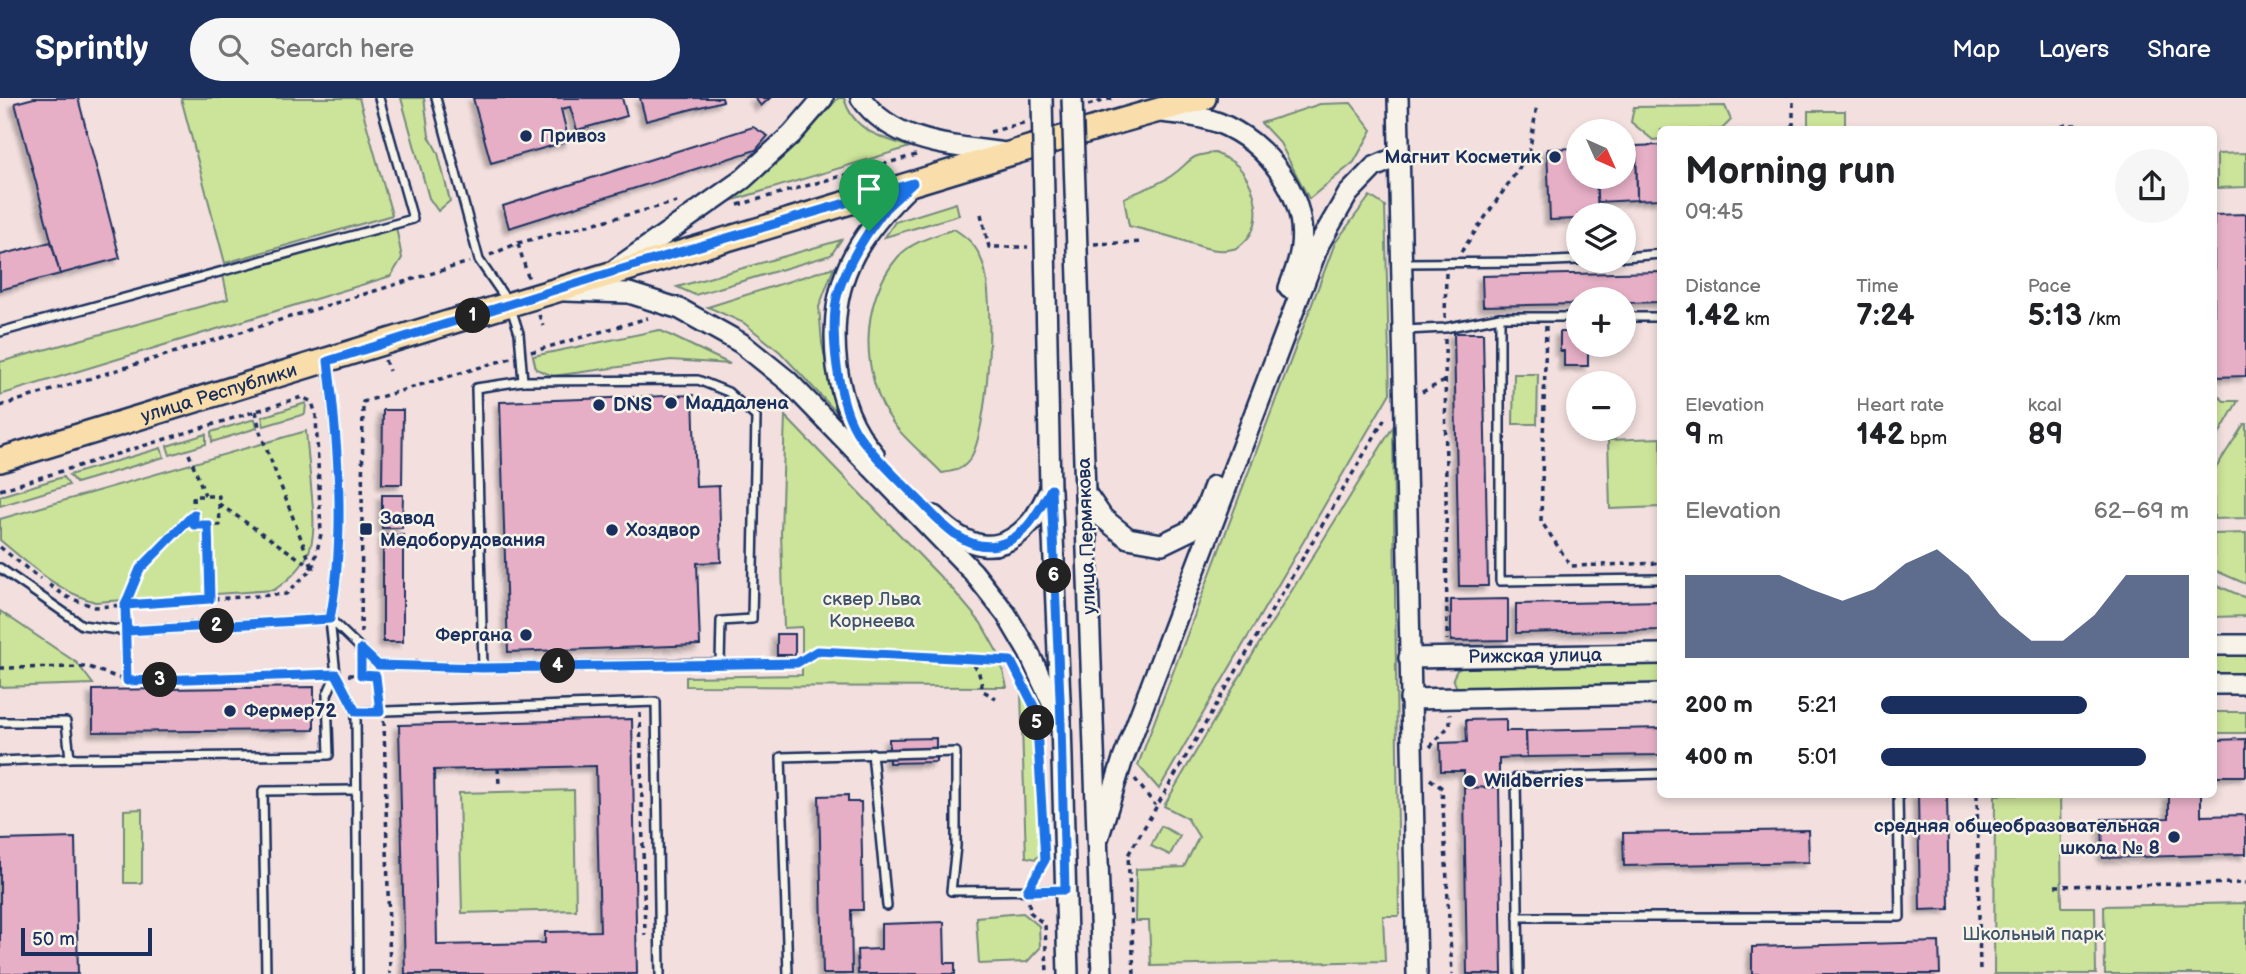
<!DOCTYPE html>
<meta charset="utf-8">
<style>
body{margin:0;font-family:"Balsamiq Sans",sans-serif;background:#f6f6f6;color:#202124;height:100vh;display:flex;flex-direction:column;font-size:26px;white-space:nowrap}
*{box-sizing:border-box;margin:0}
p{font-size:23px;color:#757577}
.icon{flex:none;width:38px;height:38px;fill:none;stroke:currentColor;stroke-width:2;stroke-linecap:round;stroke-linejoin:round}
.map{position:relative;flex:1;overflow:hidden}
.panel{position:absolute;left:1657px;top:28px;width:560px;height:672px;display:flex;flex-direction:column;background:#fff;border-radius:10px;box-shadow:0 4px 10px #0003}
.panel>*{flex:none}
.needle{width:46px;rotate:135deg}
.tools{position:absolute;left:1566px;top:21px;display:grid;gap:14px}
.tools a{display:grid;place-items:center;width:70px;height:70px;border-radius:50%;background:#fff;box-shadow:0 4px 10px #0003;font-size:35px}
.scale{position:absolute;left:21px;bottom:18px;width:131px;box-sizing:border-box;padding-left:7px;border:4px solid #1b2f5e;border-top:0;font-size:19px;line-height:24px;white-space:nowrap;color:#1b2f5e;-webkit-text-stroke:5px #f7f3e8;paint-order:stroke}
.pin{position:absolute;display:grid;place-items:center;width:60px;height:60px;color:#fff;margin:-72px -30px;border-radius:50% 50% 50% 0;rotate:-45deg;box-shadow:0 0 7px #0007}
.pin .icon{rotate:45deg}
.km{position:absolute;width:35px;height:35px;margin:-18px;border-radius:50%;background:#222;color:#fff;font-size:19px;line-height:35px;text-align:center}
.round{display:grid;place-items:center;flex:none;width:74px;height:74px;border-radius:37px;background:#f6f6f6}
.head{display:flex;align-items:center;justify-content:space-between;height:119px;padding:0 28px}
h1{font-size:38px;font-weight:600;line-height:52px}
.stats{display:grid;grid-template-columns:repeat(3,1fr);gap:10px;height:119px;padding:7px 28px}
.stats div{display:grid;align-content:center}
.stats b{font-size:30px;font-weight:600}
.stats small{font-size:19px;font-weight:400}
.stats p{font-size:19px}
.chart{height:196px;padding:14px 28px}
.chart p{display:flex;justify-content:space-between}
.chart svg{width:100%;height:126px;margin-top:7px;fill:#1b2f5e;opacity:.7}
ul{padding:0 28px;list-style:none;font-size:23px}
li{display:grid;grid-template-columns:112px 84px 1fr;align-items:center;height:52px}
li i{height:18px;border-radius:9px;background:#1b2f5e}
header{display:flex;align-items:center;gap:42px;box-sizing:border-box;height:98px;padding:0 35px;background:#1b2f5e;color:#fff}
header strong{font-size:33px}
nav{display:flex;gap:38px;margin-inline-start:auto;font-size:24px}
.search{width:490px;height:63px;background:#f6f6f6;display:flex;align-items:center;gap:18px;box-sizing:border-box;padding:0 24px;border-radius:38px;color:#757577;font-size:26px}
.map>svg:first-child{display:block}
.green{fill:#cce499;stroke:#748a7c;stroke-width:2}
.building{fill:#e6afc6;stroke:#1b2f5e;stroke-width:2;fill-rule:evenodd;filter:url(#shadow)}
.lines{fill:none;stroke-linecap:round;stroke-linejoin:round}
.lane-casing{stroke:#1b2f5e;stroke-width:12}
.secondary-casing{stroke:#1b2f5e;stroke-width:24}
.primary-casing{stroke:#1b2f5e;stroke-width:28}
.path{stroke:#1b2f5e;stroke-width:3.5;stroke-dasharray:5 5;stroke-linecap:butt}
.lane{stroke:#f7f3e8;stroke-width:7}
.secondary{stroke:#f7f3e8;stroke-width:19}
.primary{stroke:#f9deab;stroke-width:23}
.secondary-bridge-casing{stroke:#1b2f5e;stroke-width:24;stroke-linecap:butt}
.secondary-bridge{stroke:#f7f3e8;stroke-width:19}
.route-casing{stroke:#fff;stroke-width:14}
.route{stroke:#1a73e8;stroke-width:9}
.poi-dot{fill:#1b2f5e;stroke:#f7f3e8;stroke-width:2.5}
.labels{text-anchor:middle;dominant-baseline:central;stroke-width:5;stroke-linejoin:round;paint-order:stroke}
.poi-label{font-size:19px;font-weight:bold;fill:#1b2f5e;stroke:#f7f3e8;text-anchor:start}
.street-label{font-size:19px;fill:#1b2f5e;stroke:#f7f3e8}
.park-label{font-size:19px;fill:#3e536a;stroke:#f7f3e8}
</style>
<header>
<strong>Sprintly</strong>
<div class="search"><svg class="icon" aria-label="search" viewBox="0 0 24 24"><circle cx="10" cy="10" r="6"/><path d="M15 15l6 6"/></svg>Search here</div>
<nav><a>Map</a><a>Layers</a><a>Share</a></nav>
</header>
<div class="map">
<svg width="2246" height="876" viewBox="0 0 2246 876">
<defs>
<filter id="shadow"><feDropShadow dx="-4.5" dy="4.5" stdDeviation="2" flood-color="#0004"/></filter>
</defs>
<rect width="100%" height="100%" fill="#f2dfde"/>
<filter id="ink" filterUnits="userSpaceOnUse"><feTurbulence type="fractalNoise" baseFrequency=".0143" numOctaves="2"/><feDisplacementMap in="SourceGraphic" scale="14" xChannelSelector="R" yChannelSelector="G"/><feConvolveMatrix kernelMatrix="1 2 1 2 8 2 1 2 1" color-interpolation-filters="sRGB"/></filter>
<g filter="url(#ink)">
<!-- green -->
<g class="green">
<polygon points="181,0 359,0 392,117 225,165"/>
<polygon points="401,0 424,0 429,38 438,55 450,103 438,113 429,100"/>
<path d="M838 0H844C853 33 880 39 910 49L730 103 804 39Z"/>
<polygon points="1351,5 1372,32 1354,64 1309,101 1280,45 1261,25 1320,6"/>
<polygon points="1725,8 1731,22 1722,31 1661,32 1661,41 1653,42 1631,24 1634,9"/>
<rect x="1808" y="13" width="37" height="18"/>
<path d="M1215 55C1225 60 1236 64 1242 73 1256 92 1264 123 1246 142 1242 146 1239 150 1233 151 1216 155 1203 149 1187 144 1168 137 1148 133 1129 128L1124 100C1139 93 1158 87 1171 78 1192 64 1186 57 1215 55Z"/>
<polygon points="2246,55 2246,89 2217,90 2217,56"/>
<polygon points="1370,98 1385,108 1390,295 1159,691 1138,667 1335,145"/>
<polygon points="956,105 959,117 885,139 895,124"/>
<polygon points="396,129 402,160 391,178 0,297 0,264 228,201 223,177"/>
<path d="M954 131C968 140 976 147 982 163 996 195 989 332 970 361 963 372 954 373 942 375 927 359 906 343 893 325 860 278 859 204 898 159 912 143 935 138 954 131Z"/>
<polygon points="841,142 831,157 695,197 677,189"/>
<polygon points="834,169 819,209 822,245 836,314 780,254 744,225 708,209"/>
<polygon points="659,232 730,266 671,262 553,278 536,271 533,258"/>
<polygon points="1514,276 1538,276 1537,326 1513,326"/>
<polygon points="2214,297 2217,297 2224,303 2238,303 2214,345"/>
<polygon points="306,305 305,316 264,328 262,319"/>
<polygon points="785,318 954,493 981,525 999,557 1007,589 686,588 686,579 802,577 802,529 784,530 781,435"/>
<polygon points="255,321 257,330 212,344 211,334"/>
<polygon points="2244,326 2246,326 2246,420 2214,421 2214,373"/>
<polygon points="1393,329 1399,818 1383,818 1385,863 1151,868 1149,823 1135,823 1136,771 1184,769 1199,739 1187,720 1164,708 1263,539"/>
<path d="M306 333C308 355 310 377 312 399 316 444 314 465 274 492L95 504C57 493 30 467 0 442V421Z"/>
<polygon points="206,336 206,346 170,357 167,348"/>
<polygon points="1661,340 1661,409 1610,411 1608,342"/>
<polygon points="161,350 164,359 76,385 69,377"/>
<polygon points="63,379 69,387 0,408 0,398"/>
<polygon points="2246,435 2246,486 2214,472 2214,436"/>
<polygon points="2214,486 2246,500 2246,518 2214,519"/>
<polygon points="0,513 77,565 93,586 0,589"/>
<polygon points="2246,553 2246,577 2214,578 2214,554"/>
<polygon points="1661,564 1661,588 1460,591 1456,588 1453,580 1457,572 1465,568"/>
<polygon points="1021,594 1032,613 1041,755 1036,761 1026,759"/>
<rect x="2214" y="614" width="32" height="21"/>
<polygon points="574,692 576,812 462,815 459,695"/>
<polygon points="1995,697 2060,697 2062,809 2095,809 2096,876 1994,876"/>
<polygon points="142,711 142,785 124,785 124,712"/>
<polygon points="1161,728 1180,738 1170,757 1151,748"/>
<polygon points="2246,805 2246,876 2105,876 2104,808"/>
<polygon points="1023,815 1039,828 1040,850 1027,864 979,866 976,819"/>
</g>
<!-- building -->
<g class="building">
<polygon points="34,0 78,0 120,160 60,176 15,5"/>
<polygon points="473,0 622,0 627,18 577,32 570,9 561,11 569,43 491,65"/>
<polygon points="640,0 722,0 723,3 646,23"/>
<polygon points="755,0 770,0 761,8"/>
<polygon points="753,29 768,38 756,52 509,130 503,108"/>
<polygon points="1661,47 1661,101 1637,102 1636,48"/>
<polygon points="1624,48 1636,48 1637,102 1597,104 1596,79 1624,79"/>
<polygon points="1578,50 1578,79 1596,79 1598,117 1578,117 1578,121 1550,122 1547,51"/>
<polygon points="2246,116 2246,278 2214,279 2214,117"/>
<polygon points="51,144 60,176 0,192 0,157"/>
<polygon points="1661,174 1661,204 1624,205 1624,201 1578,201 1578,206 1483,208 1482,178"/>
<polygon points="1560,234 1578,234 1578,247 1588,247 1588,268 1564,268 1564,253 1560,253"/>
<polygon points="1454,235 1483,235 1488,488 1459,488"/>
<polygon points="693,297 696,389 719,388 721,464 697,465 700,547 508,554 500,304"/>
<polygon points="383,312 403,312 402,386 382,386"/>
<polygon points="382,397 403,397 402,430 382,430"/>
<rect x="383" y="437" width="20" height="107"/>
<polygon points="1508,501 1508,542 1451,543 1451,502"/>
<polygon points="1661,503 1661,532 1516,535 1516,506"/>
<rect x="777" y="536" width="18" height="21"/>
<polygon points="314,589 314,632 93,634 93,592"/>
<path d="M632 621 637 876H405L399 627ZM596 668 600 833 545 834V845L437 847 434 672Z"/>
<polygon points="1506,621 1506,633 1526,633 1527,659 1499,660 1499,689 1464,690 1464,673 1441,673 1440,645 1467,644 1466,622"/>
<polygon points="1661,630 1661,657 1527,659 1526,633"/>
<polygon points="936,640 936,664 889,665 889,641"/>
<polygon points="2246,641 2246,678 2214,678 2214,642"/>
<polygon points="1499,689 1502,876 1467,876 1464,690"/>
<polygon points="1918,696 1947,696 1949,811 1920,812"/>
<polygon points="2169,696 2201,696 2201,718 2246,717 2246,756 2103,760 2102,721 2169,720"/>
<polygon points="848,697 848,704 861,704 863,812 851,812 852,876 823,876 819,698"/>
<polygon points="1808,732 1809,764 1624,768 1623,735"/>
<polygon points="75,740 78,876 0,876 0,742"/>
<polygon points="944,824 945,865 955,865 955,876 858,876 857,852 881,851 881,826"/>
<polygon points="1939,844 1940,876 1752,876 1752,849"/>
</g>
<g class="lines">
<defs>
<g id="lane">
<polyline points="436,0 479,162 510,207 519,235 523,283"/>
<polyline points="1624,159 1661,156"/>
<polyline points="1404,165 1531,164 1578,162"/>
<polyline points="1500,219 1500,483 1661,481"/>
<polyline points="1624,219 1661,219"/>
<polyline points="1405,232 1445,230 1500,219 1578,219"/>
<polyline points="0,234 413,121 379,0"/>
<path d="M0 470 82 527 126 533 330 521C346 440 338 347 328 265"/>
<polyline points="330,521 378,567 483,570 720,565 721,523 752,521 756,319 728,294 698,282 523,283 476,290 483,570"/>
<polyline points="336,576 356,614 358,876"/>
<polyline points="356,614 656,604 660,876"/>
<polyline points="0,624 66,624 70,660 329,657 327,597 336,576 330,522"/>
<polyline points="872,655 887,808"/>
<polyline points="0,663 70,660"/>
<polyline points="1518,819 1900,819 1898,696"/>
<polyline points="266,876 263,693 356,692"/>
<polyline points="788,876 781,659 956,654 956,748 951,793 1062,792"/>
<polyline points="1519,876 1516,680 1661,676"/>
</g>
<g id="secondary">
<path d="M861 0C893 46 955 48 1006 55"/>
<polyline points="1398,0 1417,876"/>
<path d="M1161 14C1180 16 1201 18 1219 25 1266 44 1307 96 1301 148 1300 162 1294 176 1289 190"/>
<polyline points="617,170 743,81 792,36 823,0"/>
<polyline points="565,193 629,195 680,211 741,245 788,283 973,474 1006,516 1029,555 1061,624"/>
<path d="M874 356C852 330 842 303 837 269 827 187 854 140 913 85"/>
<polyline points="1051,392 1061,624 1068,876"/>
<polyline points="1085,394 1103,420 1128,440 1162,446 1191,432 1207,407 1214,388"/>
<polyline points="1085,396 1102,876"/>
<path d="M934 418C965 449 998 462 1031 424 1039 415 1045 401 1050 391"/>
<polyline points="2214,547 2246,547"/>
<path id="s1" d="M1409 560 1661 556"/>
<polyline points="2214,586 2246,586"/>
<polyline points="1410,601 1661,596"/>
<polyline points="1099,738 1122,664 1319,146 1348,96 1374,69 1397,59"/>
</g>
<g id="primary">
<path id="s2" d="M0 362C292 273 584 182 877 96 986 64 1094 28 1204 0"/>
</g>
</defs>
<!-- lane casing -->
<use href="#lane" class="lane-casing"/>
<!-- secondary casing -->
<use href="#secondary" class="secondary-casing"/>
<!-- primary casing -->
<use href="#primary" class="primary-casing"/>
<!-- path -->
<g class="path">
<polyline points="1793,4 1793,32"/>
<polyline points="1088,7 1113,0"/>
<polyline points="2052,32 2066,27 2080,27"/>
<polyline points="990,34 1027,24"/>
<polyline points="738,107 916,57"/>
<polyline points="981,116 989,149 1028,149"/>
<polyline points="518,146 529,182"/>
<polyline points="1094,146 1144,144"/>
<polyline points="1461,154 1529,56 1537,7"/>
<polyline points="490,157 518,145 677,104"/>
<polyline points="539,217 543,228"/>
<polyline points="1445,220 1446,175"/>
<polyline points="1546,228 1541,423 1571,468 1661,465"/>
<polyline points="1445,241 1447,542"/>
<polyline points="531,254 648,220"/>
<polyline points="385,262 389,273"/>
<polyline points="1422,294 1445,283"/>
<polyline points="0,308 469,164"/>
<polyline points="256,313 260,334 312,469"/>
<polyline points="189,356 205,397"/>
<polyline points="0,392 302,299 312,304 316,317 321,436 313,470 286,496 95,509 67,499 46,485"/>
<polyline points="219,406 220,427 194,427 193,398 219,398 219,406 313,470"/>
<polyline points="208,427 210,501"/>
<polyline points="0,449 40,481"/>
<path d="M126 523C123 475 163 448 194 416"/>
<polyline points="361,535 363,304 511,260"/>
<polyline points="127,545 127,583 322,577"/>
<polyline points="965,561 978,571 983,593 996,600"/>
<polyline points="731,565 797,564 817,553 1014,562"/>
<polyline points="0,570 89,569 127,583"/>
<polyline points="348,577 361,577 361,567"/>
<polyline points="376,579 379,603"/>
<polyline points="640,615 645,838"/>
<polyline points="1036,617 1044,745"/>
<polyline points="384,623 390,876"/>
<polyline points="1430,649 1450,627 1450,616"/>
<polyline points="498,670 499,686"/>
<polyline points="1135,681 1155,707"/>
<polyline points="1430,681 1442,690 1452,876"/>
<polyline points="1977,696 1980,876"/>
<polyline points="1034,781 1045,760"/>
<polyline points="2055,788 2246,785"/>
<polyline points="1029,804 1030,814 1045,827 1047,876"/>
<polyline points="1134,876 1128,757 1387,317"/>
</g>
<!-- lane -->
<use href="#lane" class="lane"/>
<!-- secondary -->
<use href="#secondary" class="secondary"/>
<!-- primary -->
<use href="#primary" class="primary"/>
<defs>
<g id="secondary-bridge">
<polyline points="1042,0 1050,391"/>
<polyline points="1072,0 1085,394"/>
</g>
</defs>
<!-- secondary-bridge casing -->
<use href="#secondary-bridge" class="secondary-bridge-casing"/>
<!-- secondary-bridge -->
<use href="#secondary-bridge" class="secondary-bridge"/>
</g>
</g>
<g class="lines" filter="url(#ink)">
<defs>
<path id="route" d="M869 133 885 111 913 85 612 174 328 263C338 345 346 439 330 521L127 533 125 507 140 471 194 416V427H208L210 501 125 507 127 583 336 576 356 614H380L376 578 361 577V551L378 567 483 570 797 565 817 553 1011 563 1036 612 1045 762 1027 793 1065 792 1061 624 1051 391C1038 414 1025 441 997 447 965 453 942 426 922 405 901 384 878 363 860 339 838 310 828 229 838 195 845 172 856 153 869 133"/>
</defs>
<!-- route casing -->
<use href="#route" class="route-casing"/>
<!-- route -->
<use href="#route" class="route"/>
</g>
<!-- markers -->
<g class="poi-dot">
<circle cx="526" cy="38" r="7"/>
<circle cx="1555" cy="59" r="7"/>
<circle cx="671" cy="305" r="7"/>
<circle cx="599" cy="307" r="7"/>
<rect x="359" y="424" width="14" height="14" rx="3.5"/>
<circle cx="612" cy="432" r="7"/>
<circle cx="526" cy="537" r="7"/>
<circle cx="230" cy="613" r="7"/>
<circle cx="1470" cy="683" r="7"/>
<circle cx="2174" cy="739" r="7"/>
</g>
<g class="labels">
<!-- poi labels -->
<g class="poi-label">
<text x="540" y="38">Привоз</text>
<text x="1541" y="59" text-anchor="end">Магнит Косметик</text>
<text x="685" y="305">Маддалена</text>
<text x="613" y="307">DNS</text>
<text x="380" y="420">Завод<tspan x="380" dy="22">Медоборудования</tspan></text>
<text x="626" y="432">Хоздвор</text>
<text x="512" y="537" text-anchor="end">Фергана</text>
<text x="244" y="613">Фермер72</text>
<text x="1484" y="683">Wildberries</text>
<text x="2160" y="728" text-anchor="end">средняя общеобразовательная<tspan x="2160" dy="22">школа № 8</tspan></text>
</g>
<!-- street labels -->
<g class="street-label">
<text stroke="none"><textPath href="#s2" startOffset="229">улица Республики</textPath></text>
<text transform="translate(1087 438) rotate(-92)">улица Пермякова</text>
<text stroke="none"><textPath href="#s1" startOffset="126">Рижская улица</textPath></text>
</g>
<!-- park labels -->
<g class="park-label">
<text x="872" y="501">сквер Льва<tspan x="872" dy="22">Корнеева</tspan></text>
<text x="2033" y="836">Школьный парк</text>
</g>
</g>
</svg>
<div class="tools">
<a><svg class="needle" viewBox="-14 -14 28 28"><path d="M0-13l5 13h-10z" fill="#e53935"/><path d="M0 13l5-13h-10z" fill="#757577"/></svg></a>
<a><svg class="icon" aria-label="layers" viewBox="0 0 24 24"><path d="M12 4l9 5-9 5-9-5zM3 14l9 5 9-5"/></svg></a>
<a>+</a>
<a>−</a>
</div>
<div class="scale">50 m</div>
<div class="pin" style="left:869px;top:133px;background:#1e9e55"><svg class="icon" aria-label="arrive" viewBox="0 0 24 24"><path d="M6 21V4h12l-3 4 3 4H6"/></svg></div>
<b class="km" style="left:473px;top:218px">1</b>
<b class="km" style="left:217px;top:528px">2</b>
<b class="km" style="left:160px;top:582px">3</b>
<b class="km" style="left:558px;top:568px">4</b>
<b class="km" style="left:1037px;top:625px">5</b>
<b class="km" style="left:1054px;top:478px">6</b>
<section class="panel">
<div class="head"><div><h1>Morning run</h1><p>09:45</p></div><a class="round"><svg class="icon" aria-label="share" viewBox="0 0 24 24"><path d="M12 15V3M7 8l5-5 5 5M5 13v7h14v-7"/></svg></a></div>
<div class="stats">
<div><p>Distance</p><b>1.42<small> km</small></b></div>
<div><p>Time</p><b>7:24</b></div>
<div><p>Pace</p><b>5:13<small> /km</small></b></div>
</div>
<div class="stats">
<div><p>Elevation</p><b>9<small> m</small></b></div>
<div><p>Heart rate</p><b>142<small> bpm</small></b></div>
<div><p>kcal</p><b>89</b></div>
</div>
<div class="chart"><p><span>Elevation</span>62–69 m</p>
<svg viewBox="0 0 160 44" preserveAspectRatio="none"><path d="M0 44V15L10 15L20 15L30 15L40 20L50 24L60 20L70 11L80 6L90 15L100 29L110 38L120 38L130 29L140 15L150 15L160 15V44z"/></svg>
</div>
<ul>
<li><b>200 m</b>5:21<i style="width:67%"></i></li>
<li><b>400 m</b>5:01<i style="width:86%"></i></li>
</ul>
</section>
</div>
